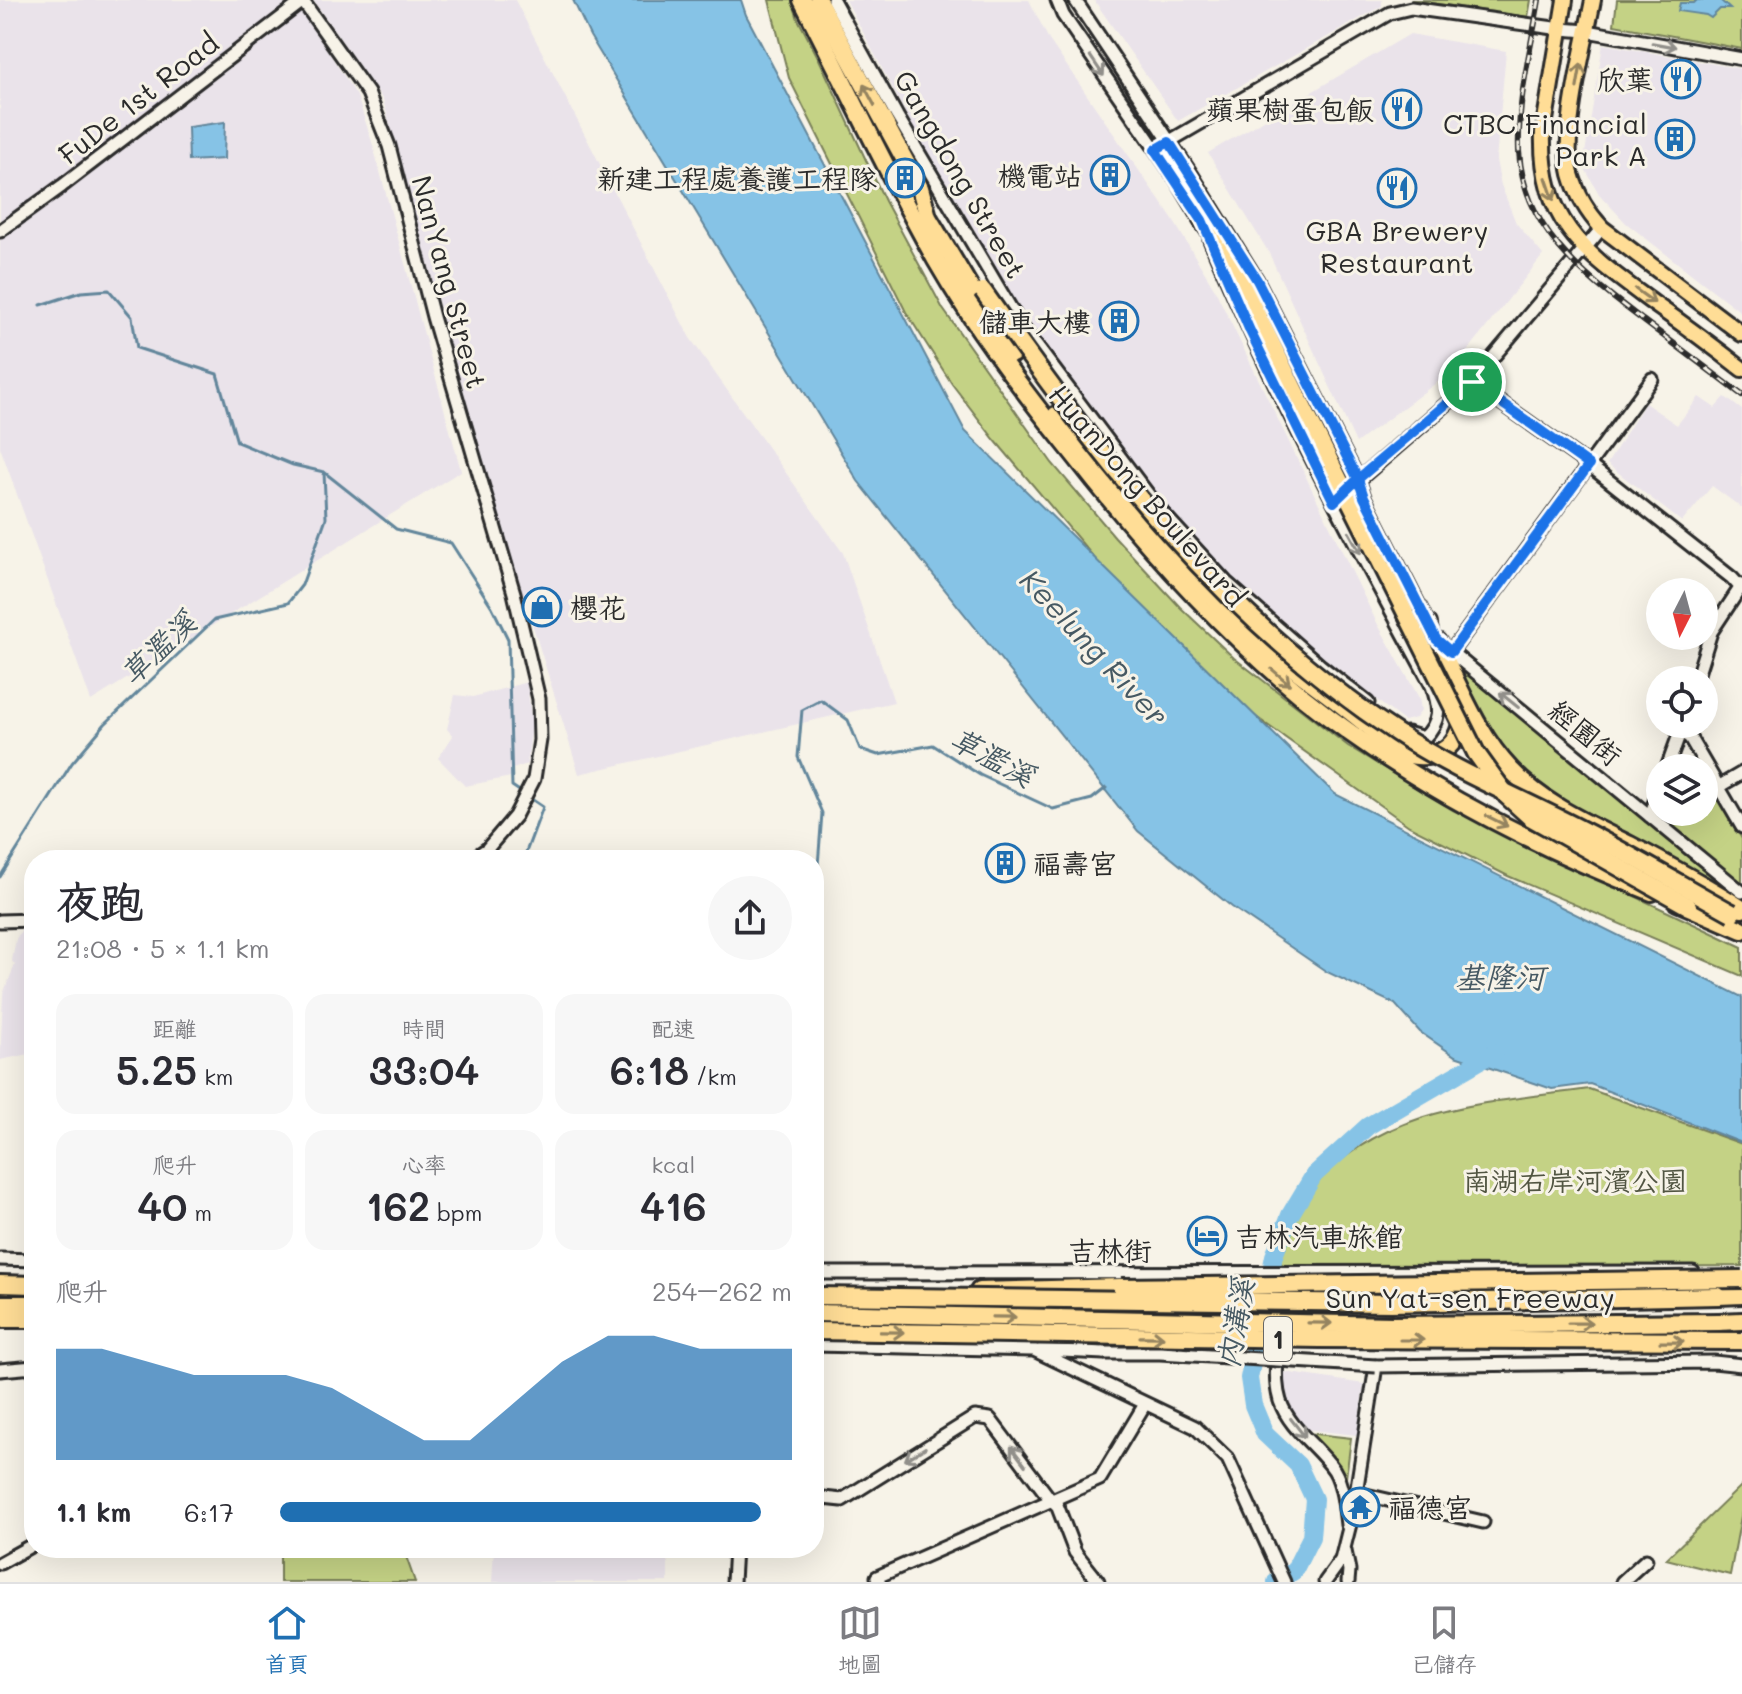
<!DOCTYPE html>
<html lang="zh-TW">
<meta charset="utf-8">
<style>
body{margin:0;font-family:Mali,"LXGW WenKai TC",sans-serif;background:#f7f7f7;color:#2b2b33;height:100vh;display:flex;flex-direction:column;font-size:30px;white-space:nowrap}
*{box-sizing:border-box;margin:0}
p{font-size:26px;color:#7c7c81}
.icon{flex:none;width:44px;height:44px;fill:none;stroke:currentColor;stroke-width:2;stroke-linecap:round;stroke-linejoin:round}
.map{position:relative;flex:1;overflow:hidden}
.details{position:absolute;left:24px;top:850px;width:800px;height:708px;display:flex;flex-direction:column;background:#fff;border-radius:32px;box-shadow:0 8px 32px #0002}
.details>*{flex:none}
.needle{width:52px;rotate:186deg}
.buttons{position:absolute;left:1646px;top:578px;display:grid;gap:16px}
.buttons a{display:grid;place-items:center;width:72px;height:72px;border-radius:50%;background:#fff;box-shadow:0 8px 32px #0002;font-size:40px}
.pin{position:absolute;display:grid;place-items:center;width:68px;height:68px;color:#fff;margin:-34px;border:4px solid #fff;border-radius:50%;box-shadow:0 2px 8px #0007}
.round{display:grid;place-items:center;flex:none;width:84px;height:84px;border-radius:42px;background:#f7f7f7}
.summary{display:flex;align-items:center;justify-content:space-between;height:136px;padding:0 32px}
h1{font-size:44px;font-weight:600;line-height:60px}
.metrics{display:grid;grid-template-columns:repeat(3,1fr);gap:12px;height:136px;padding:8px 32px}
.metrics div{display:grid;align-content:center;border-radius:20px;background:#f7f7f7;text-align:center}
.metrics b{font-size:40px;font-weight:600}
.metrics small{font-size:22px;font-weight:400}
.metrics p{font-size:22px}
.chart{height:224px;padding:16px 32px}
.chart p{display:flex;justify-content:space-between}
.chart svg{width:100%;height:144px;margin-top:8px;fill:#1f6fb2;opacity:.7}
ul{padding:0 32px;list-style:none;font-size:26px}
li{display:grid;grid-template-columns:128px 96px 1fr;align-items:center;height:60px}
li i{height:20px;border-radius:10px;background:#1f6fb2}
.tabs{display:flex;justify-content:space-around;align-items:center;height:112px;border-top:2px solid #e1e1e2;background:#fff;font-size:22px;color:#7c7c81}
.tabs a{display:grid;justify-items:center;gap:4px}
.tabs .selected{color:#1f6fb2}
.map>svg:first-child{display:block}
.built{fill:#eae3ea}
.green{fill:#c4d285;stroke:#787e58;stroke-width:2}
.water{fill:#86c3e6;stroke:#62869b;stroke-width:2}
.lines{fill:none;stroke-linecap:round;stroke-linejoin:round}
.stream{stroke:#62869b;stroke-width:3}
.river{stroke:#86c3e6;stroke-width:18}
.minor-casing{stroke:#2b2b2b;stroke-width:17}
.major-casing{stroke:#2b2b2b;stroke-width:20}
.highway-casing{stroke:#2b2b2b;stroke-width:22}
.minor{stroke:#f7f3e8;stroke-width:11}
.major{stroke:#ffdd96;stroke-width:14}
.highway{stroke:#ffdd96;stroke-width:16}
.rail-casing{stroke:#2b2b2b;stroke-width:6}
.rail{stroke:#f7f3e8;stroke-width:3;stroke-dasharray:9;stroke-linecap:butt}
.minor-bridge-casing{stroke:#2b2b2b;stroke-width:17;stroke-linecap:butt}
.highway-bridge-casing{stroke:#2b2b2b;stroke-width:22;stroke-linecap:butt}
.minor-bridge{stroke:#f7f3e8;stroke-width:11}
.highway-bridge{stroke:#ffdd96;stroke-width:16}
.oneway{stroke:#918f8a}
.oneway2{stroke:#958460}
.route-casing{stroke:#fff;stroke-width:16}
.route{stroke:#1a73e8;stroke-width:10}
.labels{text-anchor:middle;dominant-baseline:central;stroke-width:6;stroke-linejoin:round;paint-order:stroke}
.shield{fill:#f7f3e8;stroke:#686764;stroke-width:2}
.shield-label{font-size:26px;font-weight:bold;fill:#2b2b2b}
.poi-label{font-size:28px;fill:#2b2b2b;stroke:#f7f3e8;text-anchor:end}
.street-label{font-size:28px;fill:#2b2b2b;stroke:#f7f3e8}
.park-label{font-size:28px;fill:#515542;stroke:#f7f3e8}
.water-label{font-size:30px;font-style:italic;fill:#465963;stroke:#f7f3e8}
</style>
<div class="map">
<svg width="1742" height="1582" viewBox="0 0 1742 1582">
<rect width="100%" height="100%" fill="#f7f3e8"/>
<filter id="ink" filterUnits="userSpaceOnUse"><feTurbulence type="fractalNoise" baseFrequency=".0125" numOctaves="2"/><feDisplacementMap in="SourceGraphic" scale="16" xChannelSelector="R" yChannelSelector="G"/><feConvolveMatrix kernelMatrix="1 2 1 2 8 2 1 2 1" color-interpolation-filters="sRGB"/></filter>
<g filter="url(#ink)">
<!-- built -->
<g class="built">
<polygon points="0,0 295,0 357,96 372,142 461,471 91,701 0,447"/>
<polygon points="313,0 515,0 690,338 843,553 894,702 579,774 482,463 383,100"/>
<polygon points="846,0 1029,0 1049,40 1173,220 1214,288 1376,621 1419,698 1421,710 1416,718 1404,721 1312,651 1227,576 1147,484 1059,367 955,207"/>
<polygon points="1094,0 1382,0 1382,6 1178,121"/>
<polygon points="1410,34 1506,51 1496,160 1501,185 1516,223 1543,255 1452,371 1356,443 1269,253 1208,153"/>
<polygon points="1603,44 1742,69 1742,313 1626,223 1599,194 1583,165"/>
<polygon points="1699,397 1715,408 1725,397 1742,410 1742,508 1712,486 1682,522 1607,464 1645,403 1677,425"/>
<polygon points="527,682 532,725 527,764 510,770 511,777 465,786 438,758 453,736 447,729 455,695 473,697"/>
<polygon points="22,929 34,929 34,1053 0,1060 3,994 15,965 12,961 16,939"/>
<polygon points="1284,1372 1364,1384 1357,1435 1302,1429 1287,1404 1283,1391"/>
<polygon points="494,1548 668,1548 668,1582 492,1582"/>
</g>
<!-- green -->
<g class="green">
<polygon points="769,0 792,0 798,19 819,59 885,201 943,309 1052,463 1115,537 1180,607 1234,658 1348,746 1453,810 1742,947 1742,976 1508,876 1409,826 1238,704 1140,612 994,439 952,384 906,312 789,78"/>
<polygon points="1411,0 1531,0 1528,17"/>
<polygon points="1617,0 1742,0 1742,49 1614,25"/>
<polygon points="1454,659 1742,900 1663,852 1555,796 1507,757"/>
<polygon points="1704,772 1742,839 1742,885 1660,815 1661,812 1704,812"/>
<path d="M1589 1089 1742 1144V1266L1291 1269 1279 1262C1286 1241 1298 1206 1312 1189 1381 1105 1489 1103 1589 1089Z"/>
<polygon points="1307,1433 1351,1438 1346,1478"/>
<polygon points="1742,1485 1742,1511 1730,1575 1666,1559"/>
<polygon points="280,1548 403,1548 415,1582 280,1582"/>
</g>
<!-- water -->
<g class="water">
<polygon points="573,0 741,0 746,15 965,431 1335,794 1742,997 1742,1143 1590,1084 1552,1089 1455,1056 1420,1032 1395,1004 1327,972 1232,907 1138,831 858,481 590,36"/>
<polygon points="1697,0 1720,0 1730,9 1720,9 1711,18 1706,15 1678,11 1680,3 1694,3"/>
<polygon points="225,122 224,159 189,161 188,127"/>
</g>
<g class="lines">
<!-- stream -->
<g class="stream">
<polyline points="41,305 81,292 109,290 132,317 137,348 217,374 237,442 293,465 324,472 396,529 451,543 492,607 508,639 512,786 543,807 523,860"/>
<polyline points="814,872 818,866 822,813 798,757 802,710 821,700 848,720 860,749 878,755 933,745 980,775 1053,809 1092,799 1106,788"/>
<polyline points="0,877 72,763 105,724 214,620 288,603 302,585 326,518 324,472"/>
</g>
<!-- river -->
<polyline class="river" points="1276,1582 1294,1571 1311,1537 1314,1499 1298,1465 1265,1434 1253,1405 1249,1378 1274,1256 1290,1215 1314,1175 1368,1126 1495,1052"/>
<defs>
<g id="minor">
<polyline points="302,0 368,93 389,146 433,317 514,593 539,699 540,740 534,779 515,816 487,849 471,860"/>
<polyline points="833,0 897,116 1020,324 1160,510 1226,582 1321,666 1368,703"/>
<polyline points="1057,0 1063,15 1176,179 1203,224"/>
<polyline points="1075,0 1192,175 1257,280 1358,479 1364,497 1431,629"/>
<polyline points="1163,145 1390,13 1411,8 1561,29 1587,31 1742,59"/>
<polyline points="0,231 62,186 303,1"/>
<path d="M1210 240C1274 393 1353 541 1432 686 1440 708 1441 721 1424 738L1407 733"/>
<polyline points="1472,382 1589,465 1732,578 1742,589"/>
<polyline points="1341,495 1472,382 1602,228"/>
<polyline points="1440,643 1742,892"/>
<polyline points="1451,652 1652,379"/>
<polyline points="1696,680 1711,632 1742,585"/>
<polyline points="1681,732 1690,738 1742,827"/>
<polyline points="1667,768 1683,724"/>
<polyline points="1718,787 1742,773"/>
<polyline points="1650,816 1660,787"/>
<polyline points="0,921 34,920"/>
<polyline points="0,1259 34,1260"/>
<polyline points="814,1273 1693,1272"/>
<path d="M1289 1296C1283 1329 1270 1368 1280 1401 1290 1430 1318 1446 1334 1470 1343 1485 1345 1508 1347 1525"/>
<polyline points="814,1345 1034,1350 1195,1427 1228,1459 1284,1582"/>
<polyline points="1041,1350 1104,1353"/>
<polyline points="0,1370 34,1367"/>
<polyline points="1357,1493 1483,1522"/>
<polyline points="814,1497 842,1500 975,1417 990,1419 1050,1499 1057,1505 1075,1552 1098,1581"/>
<polyline points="1345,1551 1349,1570 1348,1582"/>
<polyline points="0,1563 34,1544"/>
<polyline points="733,1582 735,1548"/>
<polyline points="879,1582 877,1577 1100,1479 1145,1404"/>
<polyline points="1325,1582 1341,1560 1353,1512 1376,1366 1714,1362 1742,1365"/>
<polyline points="1622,1582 1646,1560"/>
</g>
<g id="major">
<path d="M1565 0 1543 132C1540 224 1587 254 1653 303 1683 324 1713 346 1742 369"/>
<path d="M1593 0C1585 43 1561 135 1571 174 1577 195 1587 212 1602 228L1742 334"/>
</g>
<g id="highway">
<path d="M802 0C847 87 888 175 936 260 974 326 1021 388 1068 447 1138 537 1215 624 1303 697 1406 780 1529 844 1652 892"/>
<polyline points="818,0 920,188 928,217 987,316"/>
<polyline points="1202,220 1230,258 1306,413"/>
<polyline points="977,309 1012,354"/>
<path d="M1056 415C1119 491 1180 571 1255 637 1301 677 1353 710 1397 751 1429 765 1460 751 1462 715"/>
<polyline points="1428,624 1429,642 1436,658"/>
<path d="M1437 642C1459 685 1477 735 1511 770 1544 805 1588 824 1630 845 1668 865 1706 886 1742 909"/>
<polyline points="1677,902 1742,930"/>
<polyline points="0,1284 34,1285"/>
<polyline points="979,1291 1121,1287"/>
<polyline points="1718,1296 1742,1295"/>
<polyline points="0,1304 34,1304"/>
<polyline points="0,1319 34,1319"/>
<polyline points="1719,1322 1742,1321"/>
</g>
</defs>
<!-- minor casing -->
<use href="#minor" class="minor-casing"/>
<!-- major casing -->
<use href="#major" class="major-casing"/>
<!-- highway casing -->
<use href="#highway" class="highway-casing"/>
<!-- minor -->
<use href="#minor" class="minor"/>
<!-- major -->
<use href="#major" class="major"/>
<!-- highway -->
<use href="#highway" class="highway"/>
<defs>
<path id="rail" d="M1539 0C1531 49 1517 101 1519 151 1524 232 1585 276 1644 321 1677 346 1709 370 1742 395"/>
</defs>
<!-- rail casing -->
<use href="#rail" class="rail-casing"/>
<!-- rail -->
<use href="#rail" class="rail"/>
<defs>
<polyline id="minor-bridge" points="1104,1353 1160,1353 1376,1366"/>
<g id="highway-bridge">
<path d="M983 291C1101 459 1223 619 1397 733 1457 773 1526 800 1590 834 1638 859 1685 887 1732 913"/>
<polyline points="1306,413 1476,753 1507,796 1530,817 1688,906"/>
<polyline points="1121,1287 1742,1279"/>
<polyline points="814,1296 1391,1303 1718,1296"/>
<polyline points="814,1313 1393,1325 1719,1322"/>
<polyline points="814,1331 1320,1339 1742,1341"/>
</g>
</defs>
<!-- minor-bridge casing -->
<use href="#minor-bridge" class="minor-bridge-casing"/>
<!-- highway-bridge casing -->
<use href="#highway-bridge" class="highway-bridge-casing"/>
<!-- minor-bridge -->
<use href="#minor-bridge" class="minor-bridge"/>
<!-- highway-bridge -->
<use href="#highway-bridge" class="highway-bridge"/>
</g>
<!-- one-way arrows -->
<defs><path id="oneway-shaft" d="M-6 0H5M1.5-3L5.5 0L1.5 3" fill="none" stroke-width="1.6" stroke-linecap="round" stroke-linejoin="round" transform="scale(2)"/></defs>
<g class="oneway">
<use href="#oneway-shaft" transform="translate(1664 45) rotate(10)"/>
<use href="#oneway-shaft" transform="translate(1097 66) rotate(56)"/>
<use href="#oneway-shaft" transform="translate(1355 543) rotate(61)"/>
<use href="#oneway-shaft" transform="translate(1509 700) rotate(-141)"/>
<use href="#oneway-shaft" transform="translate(1298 1428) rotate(52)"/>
<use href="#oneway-shaft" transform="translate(915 1454) rotate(148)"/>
<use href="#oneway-shaft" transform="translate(1018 1456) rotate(-127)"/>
</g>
<g class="oneway2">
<use href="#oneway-shaft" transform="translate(1579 76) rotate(-80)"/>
<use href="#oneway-shaft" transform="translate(869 95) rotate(-118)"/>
<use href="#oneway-shaft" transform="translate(1550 189) rotate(71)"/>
<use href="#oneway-shaft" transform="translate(1645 296) rotate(36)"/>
<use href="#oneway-shaft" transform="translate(1281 677) rotate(41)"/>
<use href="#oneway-shaft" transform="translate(1497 821) rotate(27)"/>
<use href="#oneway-shaft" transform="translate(1004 1317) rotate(1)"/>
<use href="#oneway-shaft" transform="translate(1320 1323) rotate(1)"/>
<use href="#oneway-shaft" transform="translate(1580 1323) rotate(-1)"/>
<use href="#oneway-shaft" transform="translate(892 1332) rotate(1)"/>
<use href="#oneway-shaft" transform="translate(1152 1337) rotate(1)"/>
<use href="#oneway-shaft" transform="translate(1412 1340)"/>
<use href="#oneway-shaft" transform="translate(1672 1342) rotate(-1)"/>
</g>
</g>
<g class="lines" filter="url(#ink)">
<defs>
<polyline id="route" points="1472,382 1358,479 1257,280 1169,142 1155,150 1202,220 1250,331 1334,502 1358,479 1364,497 1436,639 1451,652 1589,465 1472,382"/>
</defs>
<!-- route casing -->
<use href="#route" class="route-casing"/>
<!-- route -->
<use href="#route" class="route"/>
</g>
<!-- icons -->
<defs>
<symbol id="restaurant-ring" viewBox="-11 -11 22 22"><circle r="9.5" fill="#f7f3e8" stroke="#1f6fb2" stroke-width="1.5"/><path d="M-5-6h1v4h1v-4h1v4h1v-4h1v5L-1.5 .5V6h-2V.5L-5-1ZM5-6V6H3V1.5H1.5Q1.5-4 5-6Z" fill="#1f6fb2"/></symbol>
<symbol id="building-ring" viewBox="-11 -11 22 22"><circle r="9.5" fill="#f7f3e8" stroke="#1f6fb2" stroke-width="1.5"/><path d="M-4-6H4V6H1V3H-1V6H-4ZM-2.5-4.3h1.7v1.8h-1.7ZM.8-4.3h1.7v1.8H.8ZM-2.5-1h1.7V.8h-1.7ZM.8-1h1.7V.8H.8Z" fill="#1f6fb2"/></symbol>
<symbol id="shop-ring" viewBox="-11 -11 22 22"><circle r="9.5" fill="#f7f3e8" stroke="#1f6fb2" stroke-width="1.5"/><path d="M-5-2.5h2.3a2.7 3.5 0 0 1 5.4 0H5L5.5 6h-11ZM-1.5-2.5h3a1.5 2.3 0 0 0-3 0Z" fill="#1f6fb2"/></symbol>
<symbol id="hotel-ring" viewBox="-11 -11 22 22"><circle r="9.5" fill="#f7f3e8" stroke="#1f6fb2" stroke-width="1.5"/><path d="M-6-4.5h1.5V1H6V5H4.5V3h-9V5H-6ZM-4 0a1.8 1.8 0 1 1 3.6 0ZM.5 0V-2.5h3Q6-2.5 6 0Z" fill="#1f6fb2"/></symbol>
<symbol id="temple-ring" viewBox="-11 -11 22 22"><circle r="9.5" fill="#f7f3e8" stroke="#1f6fb2" stroke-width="1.5"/><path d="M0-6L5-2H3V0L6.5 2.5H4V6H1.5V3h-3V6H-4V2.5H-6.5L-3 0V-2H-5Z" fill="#1f6fb2"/></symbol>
</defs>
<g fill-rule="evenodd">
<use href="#restaurant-ring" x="1659" y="57" width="44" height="44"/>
<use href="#restaurant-ring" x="1380" y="87" width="44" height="44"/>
<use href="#building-ring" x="1653" y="117" width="44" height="44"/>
<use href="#building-ring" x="1088" y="153" width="44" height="44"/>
<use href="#building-ring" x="883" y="156" width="44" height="44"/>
<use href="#restaurant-ring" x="1375" y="166" width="44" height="44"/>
<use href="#building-ring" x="1097" y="299" width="44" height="44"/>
<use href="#shop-ring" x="520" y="585" width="44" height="44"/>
<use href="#building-ring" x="983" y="841" width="44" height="44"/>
<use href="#hotel-ring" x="1185" y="1214" width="44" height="44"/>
<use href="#temple-ring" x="1338" y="1485" width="44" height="44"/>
</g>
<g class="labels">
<!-- shield labels -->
<rect class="shield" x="1264" y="1317" width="28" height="44" rx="6"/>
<g class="shield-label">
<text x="1278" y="1339">1</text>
</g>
<!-- poi labels -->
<g class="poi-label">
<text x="1653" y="79">欣葉</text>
<text x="1374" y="109">蘋果樹蛋包飯</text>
<text x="1647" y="123">CTBC Financial<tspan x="1647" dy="32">Park A</tspan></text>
<text x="1082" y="175">機電站</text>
<text x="877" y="178">新建工程處養護工程隊</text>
<text x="1397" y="230" text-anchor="middle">GBA Brewery<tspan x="1397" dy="32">Restaurant</tspan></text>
<text x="1091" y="321">儲車大樓</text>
<text x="570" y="607" text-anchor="start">櫻花</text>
<text x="1033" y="863" text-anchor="start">福壽宮</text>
<text x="1235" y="1236" text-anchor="start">吉林汽車旅館</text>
<text x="1388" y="1507" text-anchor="start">福德宮</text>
</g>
<!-- street labels -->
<g class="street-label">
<text transform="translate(138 98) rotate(-38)">FuDe 1st Road</text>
<text transform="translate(961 174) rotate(60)">Gangdong Street</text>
<text transform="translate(450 282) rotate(75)">NanYang Street</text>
<text transform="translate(1148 495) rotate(49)">HuanDong Boulevard</text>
<text transform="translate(1586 732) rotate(40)">經園街</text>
<text x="1110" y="1250">吉林街</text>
<text x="1470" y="1297">Sun Yat-sen Freeway</text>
</g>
<!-- park labels -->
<g class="park-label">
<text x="1575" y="1180">南湖右岸河濱公園</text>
</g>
<!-- water labels -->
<g class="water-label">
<text transform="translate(157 647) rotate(-43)">草濫溪</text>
<text transform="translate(1095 647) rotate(47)">Keelung River</text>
<text transform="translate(993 756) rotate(28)">草濫溪</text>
<text x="1500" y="976">基隆河</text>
<text transform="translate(1234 1323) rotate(-80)">內溝溪</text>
</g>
</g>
</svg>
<div class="buttons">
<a><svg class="needle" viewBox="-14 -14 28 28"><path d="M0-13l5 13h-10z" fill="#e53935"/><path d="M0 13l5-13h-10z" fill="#7c7c81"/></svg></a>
<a><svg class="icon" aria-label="locate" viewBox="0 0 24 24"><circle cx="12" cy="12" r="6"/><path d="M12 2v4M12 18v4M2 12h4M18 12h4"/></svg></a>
<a><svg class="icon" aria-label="layers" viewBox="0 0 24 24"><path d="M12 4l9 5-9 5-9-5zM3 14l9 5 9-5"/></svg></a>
</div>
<div class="pin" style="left:1472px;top:382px;background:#1e9e55"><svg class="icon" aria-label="arrive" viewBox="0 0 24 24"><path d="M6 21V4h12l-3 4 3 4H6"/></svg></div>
<section class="details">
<div class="summary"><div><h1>夜跑</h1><p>21:08 · 5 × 1.1 km</p></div><a class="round"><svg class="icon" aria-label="share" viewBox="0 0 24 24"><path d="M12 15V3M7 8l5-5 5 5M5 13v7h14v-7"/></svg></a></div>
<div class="metrics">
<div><p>距離</p><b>5.25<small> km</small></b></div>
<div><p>時間</p><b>33:04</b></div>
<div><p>配速</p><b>6:18<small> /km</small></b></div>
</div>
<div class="metrics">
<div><p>爬升</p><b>40<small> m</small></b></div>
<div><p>心率</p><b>162<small> bpm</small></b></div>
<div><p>kcal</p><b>416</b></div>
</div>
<div class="chart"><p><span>爬升</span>254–262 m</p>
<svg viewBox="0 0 160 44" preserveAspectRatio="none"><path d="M0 44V10L10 10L20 14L30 18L40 18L50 18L60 22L70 30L80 38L90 38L100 26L110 14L120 6L130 6L140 10L150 10L160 10V44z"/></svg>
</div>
<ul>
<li><b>1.1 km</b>6:17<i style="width:94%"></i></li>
</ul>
</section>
</div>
<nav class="tabs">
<a class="selected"><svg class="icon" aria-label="home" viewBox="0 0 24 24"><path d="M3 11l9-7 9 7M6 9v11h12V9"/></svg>首頁</a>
<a><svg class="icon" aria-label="map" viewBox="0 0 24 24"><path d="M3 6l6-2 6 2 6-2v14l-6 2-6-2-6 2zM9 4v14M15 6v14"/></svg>地圖</a>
<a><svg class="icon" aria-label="saved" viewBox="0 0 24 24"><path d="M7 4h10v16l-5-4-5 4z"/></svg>已儲存</a>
</nav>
